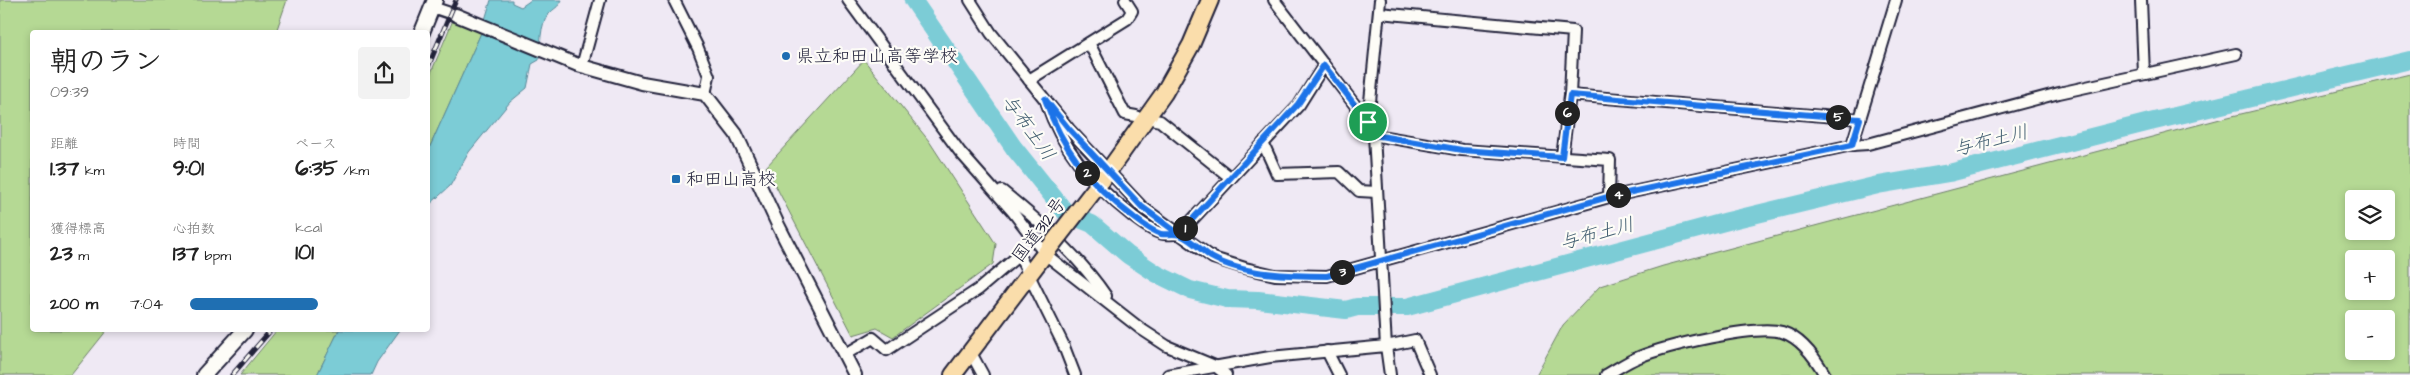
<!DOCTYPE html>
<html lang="ja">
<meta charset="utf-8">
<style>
body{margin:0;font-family:"Architects Daughter","Klee One",sans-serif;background:#f2f2f2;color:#222;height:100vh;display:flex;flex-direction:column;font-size:19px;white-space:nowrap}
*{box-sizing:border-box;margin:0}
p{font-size:16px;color:#767676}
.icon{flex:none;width:28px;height:28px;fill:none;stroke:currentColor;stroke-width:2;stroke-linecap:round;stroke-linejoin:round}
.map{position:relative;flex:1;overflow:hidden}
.sheet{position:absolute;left:30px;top:30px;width:400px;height:302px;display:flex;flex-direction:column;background:#fff;border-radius:5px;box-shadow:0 2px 8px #0003}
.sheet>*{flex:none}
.buttons{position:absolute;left:2345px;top:190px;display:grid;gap:10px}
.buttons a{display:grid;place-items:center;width:50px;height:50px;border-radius:5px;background:#fff;box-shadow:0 2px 8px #0003;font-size:25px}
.pin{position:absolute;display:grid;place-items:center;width:42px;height:42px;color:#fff;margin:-21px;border:2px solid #fff;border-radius:50%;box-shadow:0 1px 5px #0007}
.km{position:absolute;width:25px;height:25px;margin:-12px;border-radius:50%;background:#222;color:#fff;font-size:14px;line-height:25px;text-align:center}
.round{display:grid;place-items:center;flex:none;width:52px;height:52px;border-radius:5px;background:#f2f2f2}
.head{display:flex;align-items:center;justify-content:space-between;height:85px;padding:0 20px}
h1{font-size:28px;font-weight:700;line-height:38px}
.figures{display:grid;grid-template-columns:repeat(3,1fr);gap:8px;height:85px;padding:5px 20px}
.figures div{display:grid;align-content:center}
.figures b{font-size:21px;font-weight:700}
.figures small{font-size:14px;font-weight:400}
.figures p{font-size:14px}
ul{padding:0 20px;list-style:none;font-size:16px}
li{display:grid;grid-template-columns:80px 60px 1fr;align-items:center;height:38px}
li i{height:12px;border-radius:6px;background:#1f6fb2}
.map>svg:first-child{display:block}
.green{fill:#b5d994;stroke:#6c7e68;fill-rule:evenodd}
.water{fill:#7cccd6;stroke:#588898}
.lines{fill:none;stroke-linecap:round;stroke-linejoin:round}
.river{stroke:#7cccd6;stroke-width:18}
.minor-casing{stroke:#22223b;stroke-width:14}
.tertiary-casing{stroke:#22223b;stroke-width:16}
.secondary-casing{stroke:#22223b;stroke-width:18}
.trunk-casing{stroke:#22223b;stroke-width:20}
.minor{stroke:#fdfcf7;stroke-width:10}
.tertiary{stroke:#fdfcf7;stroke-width:12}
.secondary{stroke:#fdfcf7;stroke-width:14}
.trunk{stroke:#faddab;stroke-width:16}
.rail-casing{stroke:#22223b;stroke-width:5}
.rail{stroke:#fdfcf7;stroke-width:3;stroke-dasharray:9;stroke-linecap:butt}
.trunk-bridge-casing{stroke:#22223b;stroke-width:20;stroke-linecap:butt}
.trunk-bridge{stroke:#faddab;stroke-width:16}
.route-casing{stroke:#fff;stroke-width:10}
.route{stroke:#1a73e8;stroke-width:6}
.poi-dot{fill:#1f6fb2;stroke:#fdfcf7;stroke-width:2}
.labels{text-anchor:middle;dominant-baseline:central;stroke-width:4.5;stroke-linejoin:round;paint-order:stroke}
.poi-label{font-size:18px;fill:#22223b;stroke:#fdfcf7;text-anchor:start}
.street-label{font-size:18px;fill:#22223b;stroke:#fdfcf7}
.water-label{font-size:19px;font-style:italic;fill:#425e71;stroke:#fdfcf7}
</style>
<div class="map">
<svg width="2410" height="375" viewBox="0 0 2410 375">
<rect width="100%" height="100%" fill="#efe9f4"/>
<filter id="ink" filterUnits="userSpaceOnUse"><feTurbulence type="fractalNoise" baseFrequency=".02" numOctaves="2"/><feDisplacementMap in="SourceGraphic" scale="10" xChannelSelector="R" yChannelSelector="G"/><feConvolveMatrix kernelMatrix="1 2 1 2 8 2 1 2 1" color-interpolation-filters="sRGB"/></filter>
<g filter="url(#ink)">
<!-- green -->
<g class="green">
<polygon points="0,0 287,0 276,32 32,32 32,330 107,330 71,375 0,375"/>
<polygon points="453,20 481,33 428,151 428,80"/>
<polygon points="864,60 929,141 996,244 993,264 893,337 877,328 853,335 766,167"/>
<path d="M2410 74V375H1536L1563 325 1600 286 1663 266 2224 118ZM2354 199H2386V231H2354ZM2354 259H2386V291H2354ZM2354 319H2386V351H2354Z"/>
<polygon points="277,330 339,330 317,375 240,375"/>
</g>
<!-- water -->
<g class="water">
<path d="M491 0H512V3L521 7 531 0H562C558 8 554 8 549 14 539 24 541 47 539 60L532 64 527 88 510 102 469 152 450 186 428 206V151L481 33Z"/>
<polygon points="339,330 400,330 377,362 371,375 317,375"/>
</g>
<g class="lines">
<!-- river -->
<polyline class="river" points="913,0 1014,148 1067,214 1092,224 1128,255 1157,274 1190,290 1227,299 1258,300 1346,310 1357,307 1407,307 1728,221 1878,185 1949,173 2150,122 2410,60"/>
<defs>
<g id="minor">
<polyline points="674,0 698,48 709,76 705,94"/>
<polyline points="848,0 960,152 1013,212 1045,254 1141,329 1167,346 1215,366 1226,375"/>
<polyline points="970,0 991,33 1069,129 1142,207 1213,258 1245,268 1275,275 1327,276 1609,197 1852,145 1868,144 2059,93 2236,54"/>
<polyline points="1274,0 1368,122 1374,135 1386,346 1390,375"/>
<polyline points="2141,0 2144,74"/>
<polyline points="432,7 456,15"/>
<polyline points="1379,13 1573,31 1570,95 1562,157"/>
<polyline points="1089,43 1125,114 1136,116"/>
<polyline points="582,66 600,0"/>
<polyline points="1029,80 1127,19 1132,11 1125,0"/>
<polyline points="1570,95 1860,119"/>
<path d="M1047 104C1062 149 1094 186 1131 215 1140 222 1150 230 1160 233 1166 235 1173 234 1179 234L1299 105 1324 65"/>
<polyline points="1155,120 1160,121 1231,178"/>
<polyline points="1368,122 1380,0"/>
<polyline points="1374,135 1462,150 1610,160 1609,197"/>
<polyline points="1263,143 1277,174 1339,172 1359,191 1377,192"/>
<polyline points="1852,145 1896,0"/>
<path d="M1002 191C1038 220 1080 257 1106 296"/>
<polyline points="1327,351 1339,375"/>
<polyline points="971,353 983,375"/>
<polyline points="844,355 873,338 887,350 979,289 1019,255 1063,344 1075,375"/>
<polyline points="1168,375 1270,357 1386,346 1415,340 1430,375"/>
<path d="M1606 375C1617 369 1628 361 1639 357 1666 346 1756 324 1782 332 1801 338 1816 359 1825 375"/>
</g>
<polyline id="tertiary" points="456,15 578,65 642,83 705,94 736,134 779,227 855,375"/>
<g id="secondary">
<polyline points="422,32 435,0"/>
<polyline points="204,375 245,330"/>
</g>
<g id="trunk">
<polyline points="1102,180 1164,93 1191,45 1210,0"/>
<polyline points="953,375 1050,247"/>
</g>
</defs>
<!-- minor casing -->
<use href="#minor" class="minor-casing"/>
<!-- tertiary casing -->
<use href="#tertiary" class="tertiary-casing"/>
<!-- secondary casing -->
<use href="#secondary" class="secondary-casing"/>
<!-- trunk casing -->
<use href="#trunk" class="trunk-casing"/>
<!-- minor -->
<use href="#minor" class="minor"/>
<!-- tertiary -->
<use href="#tertiary" class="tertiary"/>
<!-- secondary -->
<use href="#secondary" class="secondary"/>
<!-- trunk -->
<use href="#trunk" class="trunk"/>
<defs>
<g id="rail">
<polyline points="428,67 456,0"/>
<polyline points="232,375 271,330"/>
</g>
</defs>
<!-- rail casing -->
<use href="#rail" class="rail-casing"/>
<!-- rail -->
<use href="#rail" class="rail"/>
<defs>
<polyline id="trunk-bridge" points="1050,247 1102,180"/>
</defs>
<!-- trunk-bridge casing -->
<use href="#trunk-bridge" class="trunk-bridge-casing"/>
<!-- trunk-bridge -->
<use href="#trunk-bridge" class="trunk-bridge"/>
</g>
</g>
<g class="lines" filter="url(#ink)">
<defs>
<path id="route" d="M1368 122 1324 65 1298 104 1179 234 1142 207 1069 129 1045 99C1062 149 1090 184 1132 216 1140 222 1151 231 1161 234 1167 235 1174 233 1180 235 1192 240 1201 250 1211 257 1242 275 1293 276 1327 276L1608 197 1852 145 1860 119 1570 95 1562 157 1462 150 1374 135 1368 122"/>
</defs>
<!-- route casing -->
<use href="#route" class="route-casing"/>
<!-- route -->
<use href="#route" class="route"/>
</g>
<!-- markers -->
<g class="poi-dot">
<circle cx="786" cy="56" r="5"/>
<rect x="671" y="174" width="10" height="10" rx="2.5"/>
</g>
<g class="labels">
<!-- poi labels -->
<g class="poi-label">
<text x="796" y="56">県立和田山高等学校</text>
<text x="686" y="179">和田山高校</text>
</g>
<!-- street labels -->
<g class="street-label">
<text transform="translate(1039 230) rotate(-53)">国道312号</text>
</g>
<!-- water labels -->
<g class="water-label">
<text transform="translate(1028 128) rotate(54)">与布土川</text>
<text transform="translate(1991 141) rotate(-14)">与布土川</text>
<text transform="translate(1597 234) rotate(-15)">与布土川</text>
</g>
</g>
</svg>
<div class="buttons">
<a><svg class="icon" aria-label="layers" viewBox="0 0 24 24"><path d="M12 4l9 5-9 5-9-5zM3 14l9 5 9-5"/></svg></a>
<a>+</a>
<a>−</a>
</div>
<div class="pin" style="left:1368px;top:122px;background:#1e9e55"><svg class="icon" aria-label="arrive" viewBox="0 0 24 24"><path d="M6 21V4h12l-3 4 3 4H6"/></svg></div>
<b class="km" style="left:1185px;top:228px">1</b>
<b class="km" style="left:1087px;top:173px">2</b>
<b class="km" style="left:1342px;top:272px">3</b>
<b class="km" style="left:1618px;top:195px">4</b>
<b class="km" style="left:1838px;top:117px">5</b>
<b class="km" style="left:1567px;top:113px">6</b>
<section class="sheet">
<div class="head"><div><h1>朝のラン</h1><p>09:39</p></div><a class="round"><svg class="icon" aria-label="share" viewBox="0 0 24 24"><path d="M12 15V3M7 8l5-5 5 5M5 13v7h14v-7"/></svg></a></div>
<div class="figures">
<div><p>距離</p><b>1.37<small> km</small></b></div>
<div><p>時間</p><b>9:01</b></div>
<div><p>ペース</p><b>6:35<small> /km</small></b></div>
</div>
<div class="figures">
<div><p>獲得標高</p><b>23<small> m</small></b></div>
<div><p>心拍数</p><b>137<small> bpm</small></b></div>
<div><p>kcal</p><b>101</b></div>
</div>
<ul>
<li><b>200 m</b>7:04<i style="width:58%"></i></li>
</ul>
</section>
</div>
